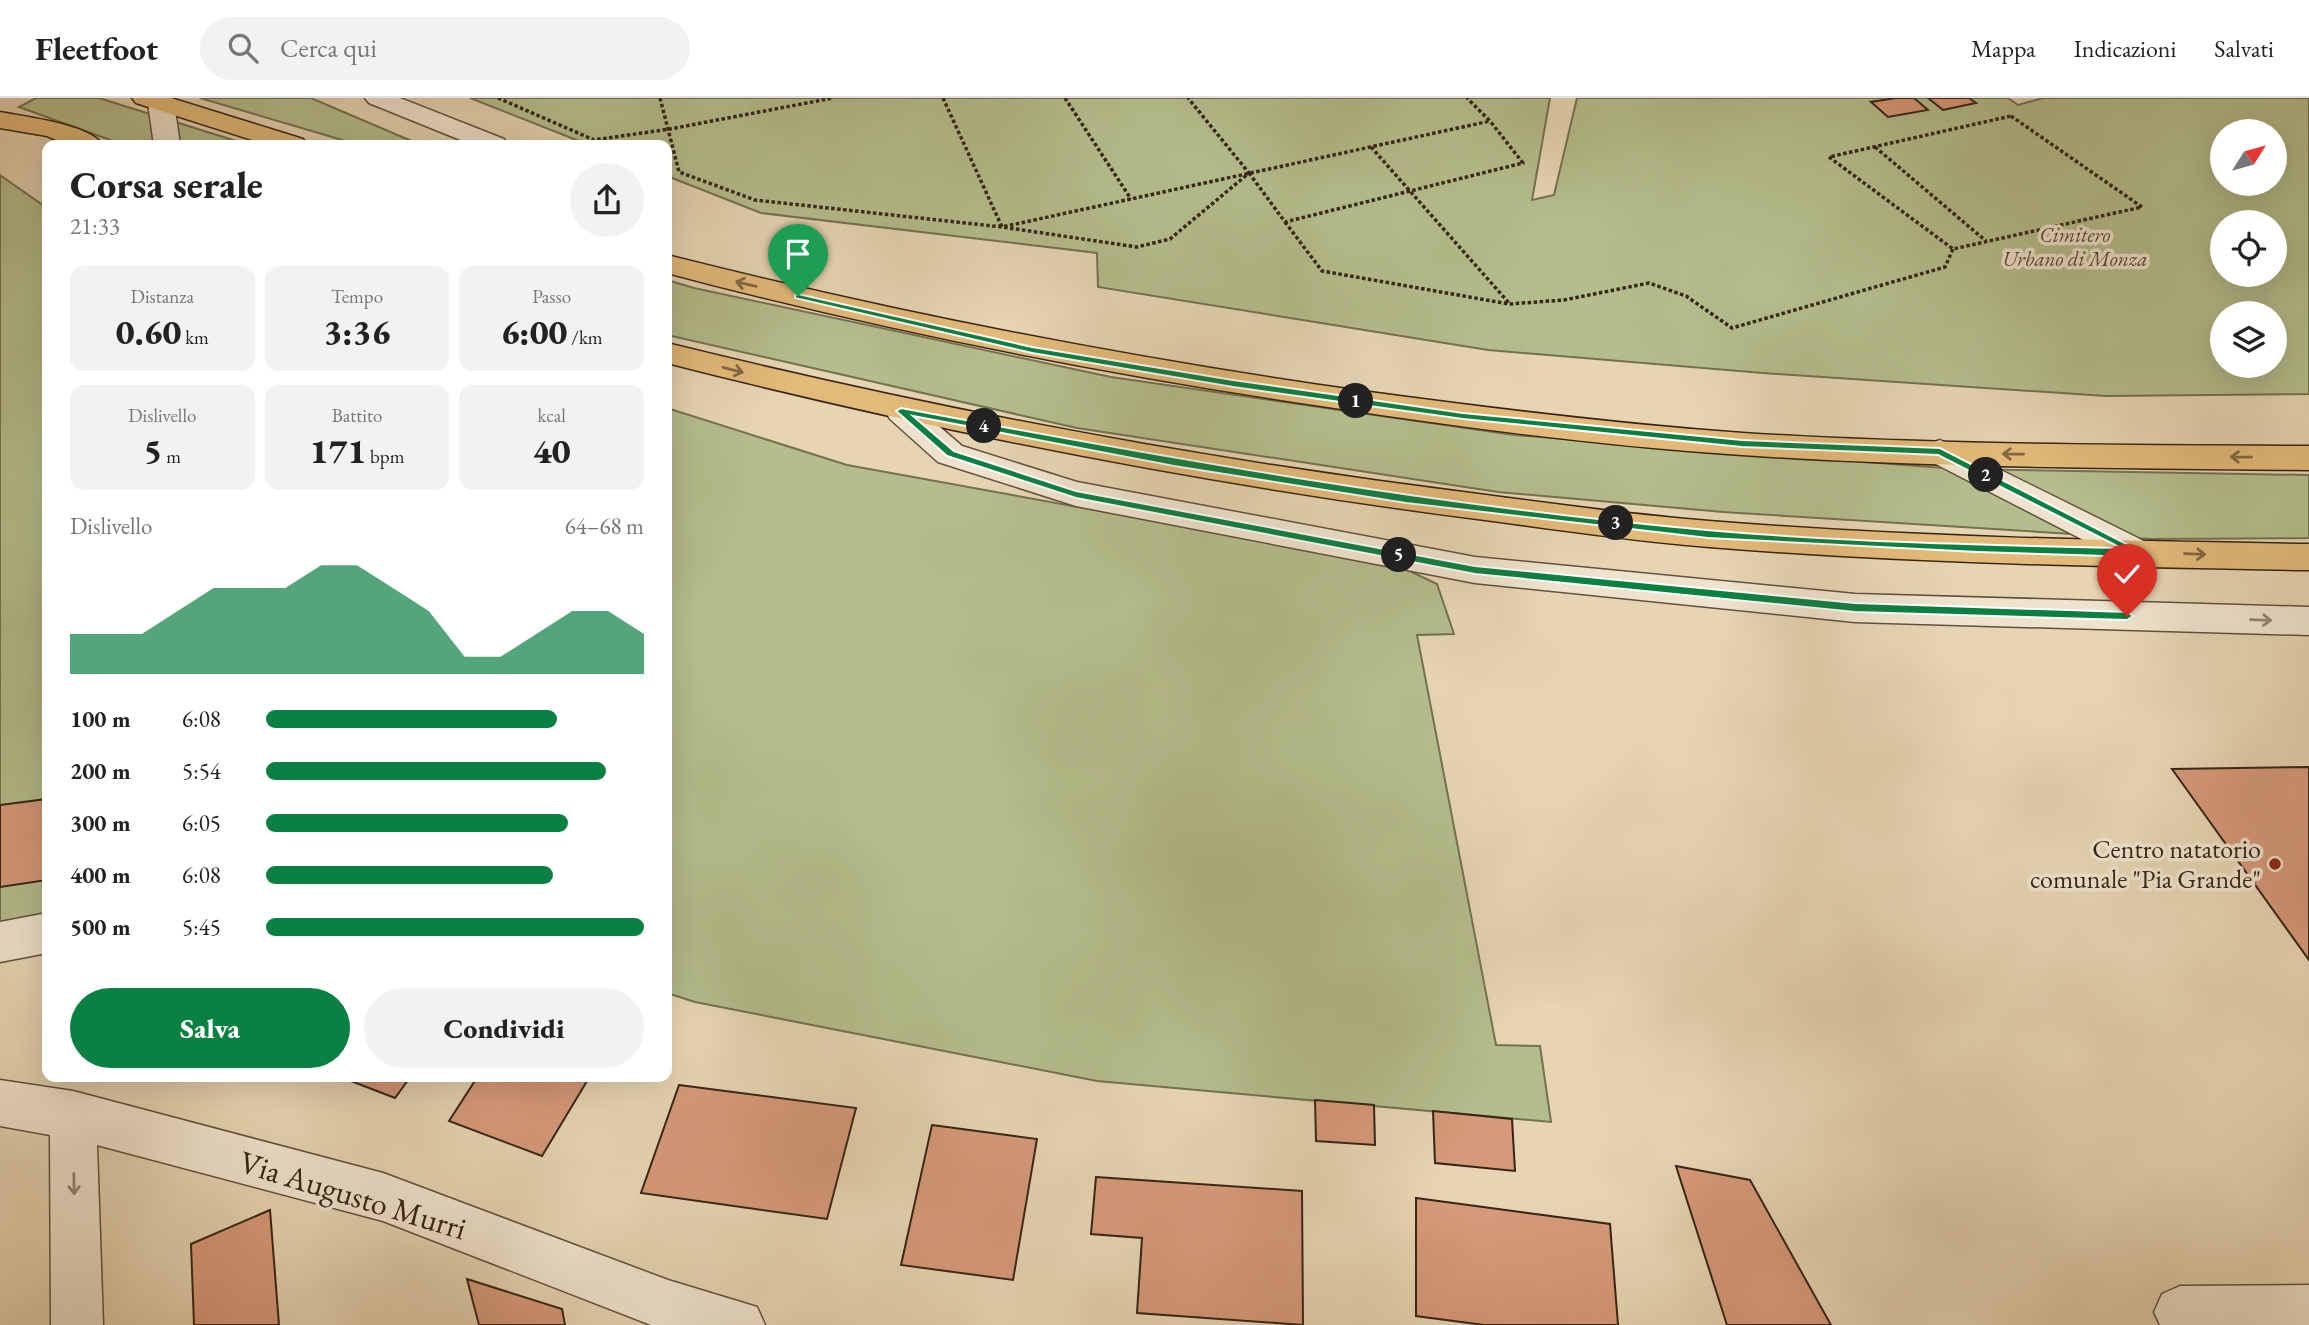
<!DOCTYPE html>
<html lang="it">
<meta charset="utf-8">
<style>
body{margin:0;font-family:"EB Garamond",serif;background:#f2f2f2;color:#222;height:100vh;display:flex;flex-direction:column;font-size:26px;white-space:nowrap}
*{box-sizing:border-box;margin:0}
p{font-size:23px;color:#767676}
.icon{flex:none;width:38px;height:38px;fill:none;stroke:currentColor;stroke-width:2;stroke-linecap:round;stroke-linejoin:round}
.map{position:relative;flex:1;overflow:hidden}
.panel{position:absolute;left:42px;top:42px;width:630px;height:942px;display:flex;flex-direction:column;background:#fff;border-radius:14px;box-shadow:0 7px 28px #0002}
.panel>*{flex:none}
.needle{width:46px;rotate:53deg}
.controls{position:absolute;left:2210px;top:21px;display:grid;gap:14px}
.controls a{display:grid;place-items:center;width:77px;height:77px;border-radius:50%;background:#fff;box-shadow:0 7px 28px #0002;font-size:35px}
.pin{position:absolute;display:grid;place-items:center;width:60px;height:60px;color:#fff;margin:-72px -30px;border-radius:50% 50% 50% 0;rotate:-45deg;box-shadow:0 0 7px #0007}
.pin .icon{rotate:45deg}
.km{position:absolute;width:35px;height:35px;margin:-18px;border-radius:50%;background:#222;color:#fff;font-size:19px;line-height:35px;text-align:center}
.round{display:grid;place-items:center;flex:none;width:74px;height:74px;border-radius:37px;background:#f2f2f2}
.headline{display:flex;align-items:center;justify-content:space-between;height:119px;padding:0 28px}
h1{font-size:38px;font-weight:800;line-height:52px}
.stats{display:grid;grid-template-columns:repeat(3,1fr);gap:10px;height:119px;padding:7px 28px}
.stats div{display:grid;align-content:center;border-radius:14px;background:#f2f2f2;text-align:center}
.stats b{font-size:35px;font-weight:800}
.stats small{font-size:19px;font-weight:400}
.stats p{font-size:19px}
.chart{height:196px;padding:14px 28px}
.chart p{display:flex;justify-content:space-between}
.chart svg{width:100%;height:126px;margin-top:7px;fill:#0b8043;opacity:.7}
.action{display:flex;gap:14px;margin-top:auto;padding:14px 28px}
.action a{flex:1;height:80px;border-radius:42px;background:#0b8043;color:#fff;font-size:28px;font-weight:800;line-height:80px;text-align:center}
.action a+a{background:#f2f2f2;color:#222}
ul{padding:0 28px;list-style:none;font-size:23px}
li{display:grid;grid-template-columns:112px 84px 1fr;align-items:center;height:52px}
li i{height:18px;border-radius:9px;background:#0b8043}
header{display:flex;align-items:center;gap:42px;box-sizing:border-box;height:98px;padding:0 35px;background:#fff;border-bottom:2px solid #e0e0e0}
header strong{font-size:33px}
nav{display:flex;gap:38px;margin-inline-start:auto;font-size:24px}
.search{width:490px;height:63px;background:#f2f2f2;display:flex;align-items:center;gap:18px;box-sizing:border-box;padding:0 24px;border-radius:38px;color:#767676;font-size:26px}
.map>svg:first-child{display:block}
.green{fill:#b4bd8c;stroke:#747151;stroke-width:2;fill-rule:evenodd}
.building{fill:#d69979;stroke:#352516;stroke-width:2}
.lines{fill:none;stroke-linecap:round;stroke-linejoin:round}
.minor-casing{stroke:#61513d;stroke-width:3}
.major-casing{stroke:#352516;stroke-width:3}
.path{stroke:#352516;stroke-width:3.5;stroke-dasharray:3.5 2.5;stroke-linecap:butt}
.minor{fill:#efe3cd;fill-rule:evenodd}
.major{fill:#e3ba79;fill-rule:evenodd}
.oneway{stroke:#836843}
.oneway2{stroke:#928472}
.route{fill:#0b8043;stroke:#fff;stroke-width:2}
.poi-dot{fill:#8f2418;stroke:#efe3cd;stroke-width:2.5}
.labels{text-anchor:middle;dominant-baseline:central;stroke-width:7;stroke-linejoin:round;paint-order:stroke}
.far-park-label{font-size:21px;font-style:italic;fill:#554b34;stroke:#efe3cd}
.poi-label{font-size:26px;fill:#352516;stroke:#efe3cd;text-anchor:end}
.near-street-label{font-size:32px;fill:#352516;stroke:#efe3cd}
</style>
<header>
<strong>Fleetfoot</strong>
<div class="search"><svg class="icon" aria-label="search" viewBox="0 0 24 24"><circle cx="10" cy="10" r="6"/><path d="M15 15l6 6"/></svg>Cerca qui</div>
<nav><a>Mappa</a><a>Indicazioni</a><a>Salvati</a></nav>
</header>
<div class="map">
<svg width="2309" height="1227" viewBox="0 0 2309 1227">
<rect width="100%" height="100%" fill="#e6d4b2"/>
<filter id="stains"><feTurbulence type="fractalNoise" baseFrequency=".00286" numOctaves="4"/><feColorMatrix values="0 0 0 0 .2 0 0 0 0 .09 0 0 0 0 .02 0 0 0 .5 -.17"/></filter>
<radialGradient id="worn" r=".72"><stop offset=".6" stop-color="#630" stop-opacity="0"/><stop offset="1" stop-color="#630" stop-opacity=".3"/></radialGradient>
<!-- green -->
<g class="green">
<polygon points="36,0 99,0 249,47 124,47 19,9"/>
<polygon points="200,0 311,0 421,47 359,47"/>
<path d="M470 0H1550L1532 102 1554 97 1577 0H2008L2018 7 2043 0H2309V296L2106 298 1763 275 1488 252 1098 189 1097 155 761 115 667 78V47H589ZM2222 33H2275V86H2222ZM2222 124H2275V177H2222ZM2222 215H2275V268H2222Z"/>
<polygon points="0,77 47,110 47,824 0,831"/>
<polygon points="667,182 694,190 1111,279 1514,337 1957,371 2309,377 2309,440 2151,441 1723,414 1498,394 1077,330 667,237"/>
<polygon points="667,310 847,367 1397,467 1437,486 1454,536 1417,537 1496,947 1540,948 1551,1024 1097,983 695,904 667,895"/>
</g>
<!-- building -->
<g class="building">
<polygon points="1896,0 1914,0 1928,12 1888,19 1871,4"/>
<polygon points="1928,0 1969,0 1976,5 1943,12"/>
<polygon points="2309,669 2309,862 2172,671"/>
<polygon points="47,701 47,782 0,789 0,707"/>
<polygon points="338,978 411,978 395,1000"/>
<polygon points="478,978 590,978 542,1058 449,1023"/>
<polygon points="679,987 856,1010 827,1121 641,1095"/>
<polygon points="1315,1002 1374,1007 1375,1047 1316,1043"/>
<polygon points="1433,1013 1512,1021 1515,1073 1435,1065"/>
<polygon points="932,1027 1037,1041 1013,1182 901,1167"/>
<polygon points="1676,1068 1750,1082 1831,1227 1727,1227"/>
<polygon points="1096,1079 1302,1093 1303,1227 1137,1215 1142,1140 1091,1136"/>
<polygon points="1416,1100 1610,1126 1618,1227 1484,1227 1416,1218"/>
<polygon points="270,1112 279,1227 194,1227 191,1146"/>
<polygon points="467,1181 562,1211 565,1227 479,1227"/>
</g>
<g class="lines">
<defs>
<g id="minor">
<polygon points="152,0 170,0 174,5 180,47 154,47 148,5"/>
<polygon points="365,0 400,0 504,41 508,47 473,47 369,5"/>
<polygon points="901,302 912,305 962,348 1077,384 1475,459 1855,496 2309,509 2309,537 1855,524 1475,485 1076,408 938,364 890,321 885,313 890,305"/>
<polygon points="1940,342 2150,446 2156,455 2150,464 2138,468 2126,464 1928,362 1924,354 1928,346"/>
<polygon points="47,815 47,855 0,864 0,824"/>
<polygon points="0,982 73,993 383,1075 668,1182 757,1209 765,1227 651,1227 383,1123 97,1047 103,1227 51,1227 50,1037 0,1028"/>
<polygon points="2309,1187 2309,1227 2160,1227 2154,1214 2162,1196 2180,1188"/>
</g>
<g id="major">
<polygon points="132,0 171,0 303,41 307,47 268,47 136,5"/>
<path d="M0 14C25 19 89 26 103 47H68L47 38 0 30Z"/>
<path d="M667 157C896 215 1127 260 1362 293 1488 310 1615 326 1743 335 1931 347 2120 347 2309 348V372C2120 370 1931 370 1742 357 1604 348 1466 330 1328 309 1105 276 885 233 667 175Z"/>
<path d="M667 245C937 312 1210 363 1486 397 1560 407 1635 417 1709 423 1909 439 2109 443 2309 446V472C2109 469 1909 465 1709 449 1634 443 1560 432 1485 422 1209 387 937 334 667 265Z"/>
</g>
</defs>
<!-- minor casing -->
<use href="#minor" class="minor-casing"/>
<!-- major casing -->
<use href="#major" class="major-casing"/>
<!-- path -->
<g class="path">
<polyline points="498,0 594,42 670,31 833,0"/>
<polyline points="660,0 679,74 755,102 1002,129 1490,23 1467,0"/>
<polyline points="943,0 1002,129 1137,149 1170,141 1249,75 1188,0"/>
<polyline points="1065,0 1131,101"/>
<polygon points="2011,18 2142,109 1953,151 1829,59"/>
<polyline points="1371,49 1509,205"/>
<polyline points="1875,49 1986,143"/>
<polyline points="1249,75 1285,124 1523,65 1490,23"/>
<polyline points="1285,124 1322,173 1509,206 1564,202 1649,185 1686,198 1732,230 1945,169 1953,151"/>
</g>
<!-- minor -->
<use href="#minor" class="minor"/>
<!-- major -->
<use href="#major" class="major"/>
</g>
<!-- one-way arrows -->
<defs><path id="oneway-shaft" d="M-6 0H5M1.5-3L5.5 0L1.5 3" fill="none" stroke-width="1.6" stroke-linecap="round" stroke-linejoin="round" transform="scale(1.75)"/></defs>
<g class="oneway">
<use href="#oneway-shaft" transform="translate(746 186) rotate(-167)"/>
<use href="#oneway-shaft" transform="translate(733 272) rotate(14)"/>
<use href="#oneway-shaft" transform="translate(2013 356) rotate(-179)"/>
<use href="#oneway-shaft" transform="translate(2241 359) rotate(-179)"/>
<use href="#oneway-shaft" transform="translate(2195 456) rotate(2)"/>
</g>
<g class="oneway2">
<use href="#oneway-shaft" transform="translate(2261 522) rotate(2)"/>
<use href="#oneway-shaft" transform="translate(74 1086) rotate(89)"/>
</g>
<!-- route -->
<path class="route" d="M798 196 1032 249 1233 282 1463 315 1742 342 1940 350 2144 455 2138 459 1977 454 1708 440 1406 405 1174 368 913 318 954 353 1076 393 1475 468 1855 505 2127 514 2133 518 2127 522 1855 514 1475 476 1076 400 947 358 896 313 901 310C1168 360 1436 408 1707 432 1844 444 1983 447 2121 450L1938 357 1742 349 1463 321 1233 289 1032 255 795 200V197Z"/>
<!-- markers -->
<circle class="poi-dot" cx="2275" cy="766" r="7"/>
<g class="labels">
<!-- far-park labels -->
<g class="far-park-label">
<text x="2075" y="136">Cimitero<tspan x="2075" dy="24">Urbano di Monza</tspan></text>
</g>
<!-- poi labels -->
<g class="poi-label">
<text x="2261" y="751">Centro natatorio<tspan x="2261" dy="30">comunale "Pia Grande"</tspan></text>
</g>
<!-- near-street labels -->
<g class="near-street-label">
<text transform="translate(353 1097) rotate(17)">Via Augusto Murri</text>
</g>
</g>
<rect width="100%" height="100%" filter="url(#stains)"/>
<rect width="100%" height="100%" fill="url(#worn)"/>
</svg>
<div class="controls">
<a><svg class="needle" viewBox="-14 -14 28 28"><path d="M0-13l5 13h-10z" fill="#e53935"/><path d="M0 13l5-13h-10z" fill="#767676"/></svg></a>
<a><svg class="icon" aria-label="locate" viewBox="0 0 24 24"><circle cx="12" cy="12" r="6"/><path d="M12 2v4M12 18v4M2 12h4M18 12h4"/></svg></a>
<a><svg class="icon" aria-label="layers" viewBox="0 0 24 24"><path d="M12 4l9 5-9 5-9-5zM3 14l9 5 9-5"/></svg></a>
</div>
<div class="pin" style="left:798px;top:198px;background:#1e9e55"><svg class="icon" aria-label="arrive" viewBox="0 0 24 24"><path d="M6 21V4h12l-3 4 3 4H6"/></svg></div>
<div class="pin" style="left:2127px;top:518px;background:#d93025"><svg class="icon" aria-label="check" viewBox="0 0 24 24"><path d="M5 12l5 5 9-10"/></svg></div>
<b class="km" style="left:1356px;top:303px">1</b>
<b class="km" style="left:1986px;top:377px">2</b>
<b class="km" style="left:1616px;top:425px">3</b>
<b class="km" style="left:984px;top:328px">4</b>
<b class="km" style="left:1399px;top:457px">5</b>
<section class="panel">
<div class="headline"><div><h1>Corsa serale</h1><p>21:33</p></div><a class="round"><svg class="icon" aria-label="share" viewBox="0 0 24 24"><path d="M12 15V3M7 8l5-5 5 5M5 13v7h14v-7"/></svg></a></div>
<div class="stats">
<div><p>Distanza</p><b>0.60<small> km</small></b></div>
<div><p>Tempo</p><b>3:36</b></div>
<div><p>Passo</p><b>6:00<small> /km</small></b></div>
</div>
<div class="stats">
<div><p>Dislivello</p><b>5<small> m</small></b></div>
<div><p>Battito</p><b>171<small> bpm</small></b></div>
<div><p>kcal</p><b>40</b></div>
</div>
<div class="chart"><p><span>Dislivello</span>64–68 m</p>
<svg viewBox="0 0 160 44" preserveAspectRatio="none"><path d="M0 44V30L10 30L20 30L30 22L40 14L50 14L60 14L70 6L80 6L90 14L100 22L110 38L120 38L130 30L140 22L150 22L160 30V44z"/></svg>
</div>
<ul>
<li><b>100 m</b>6:08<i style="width:77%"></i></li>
<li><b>200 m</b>5:54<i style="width:90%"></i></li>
<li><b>300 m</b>6:05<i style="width:80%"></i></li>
<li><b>400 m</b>6:08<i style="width:76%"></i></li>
<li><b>500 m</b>5:45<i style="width:100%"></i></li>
</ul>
<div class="action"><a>Salva</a><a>Condividi</a></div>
</section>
</div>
